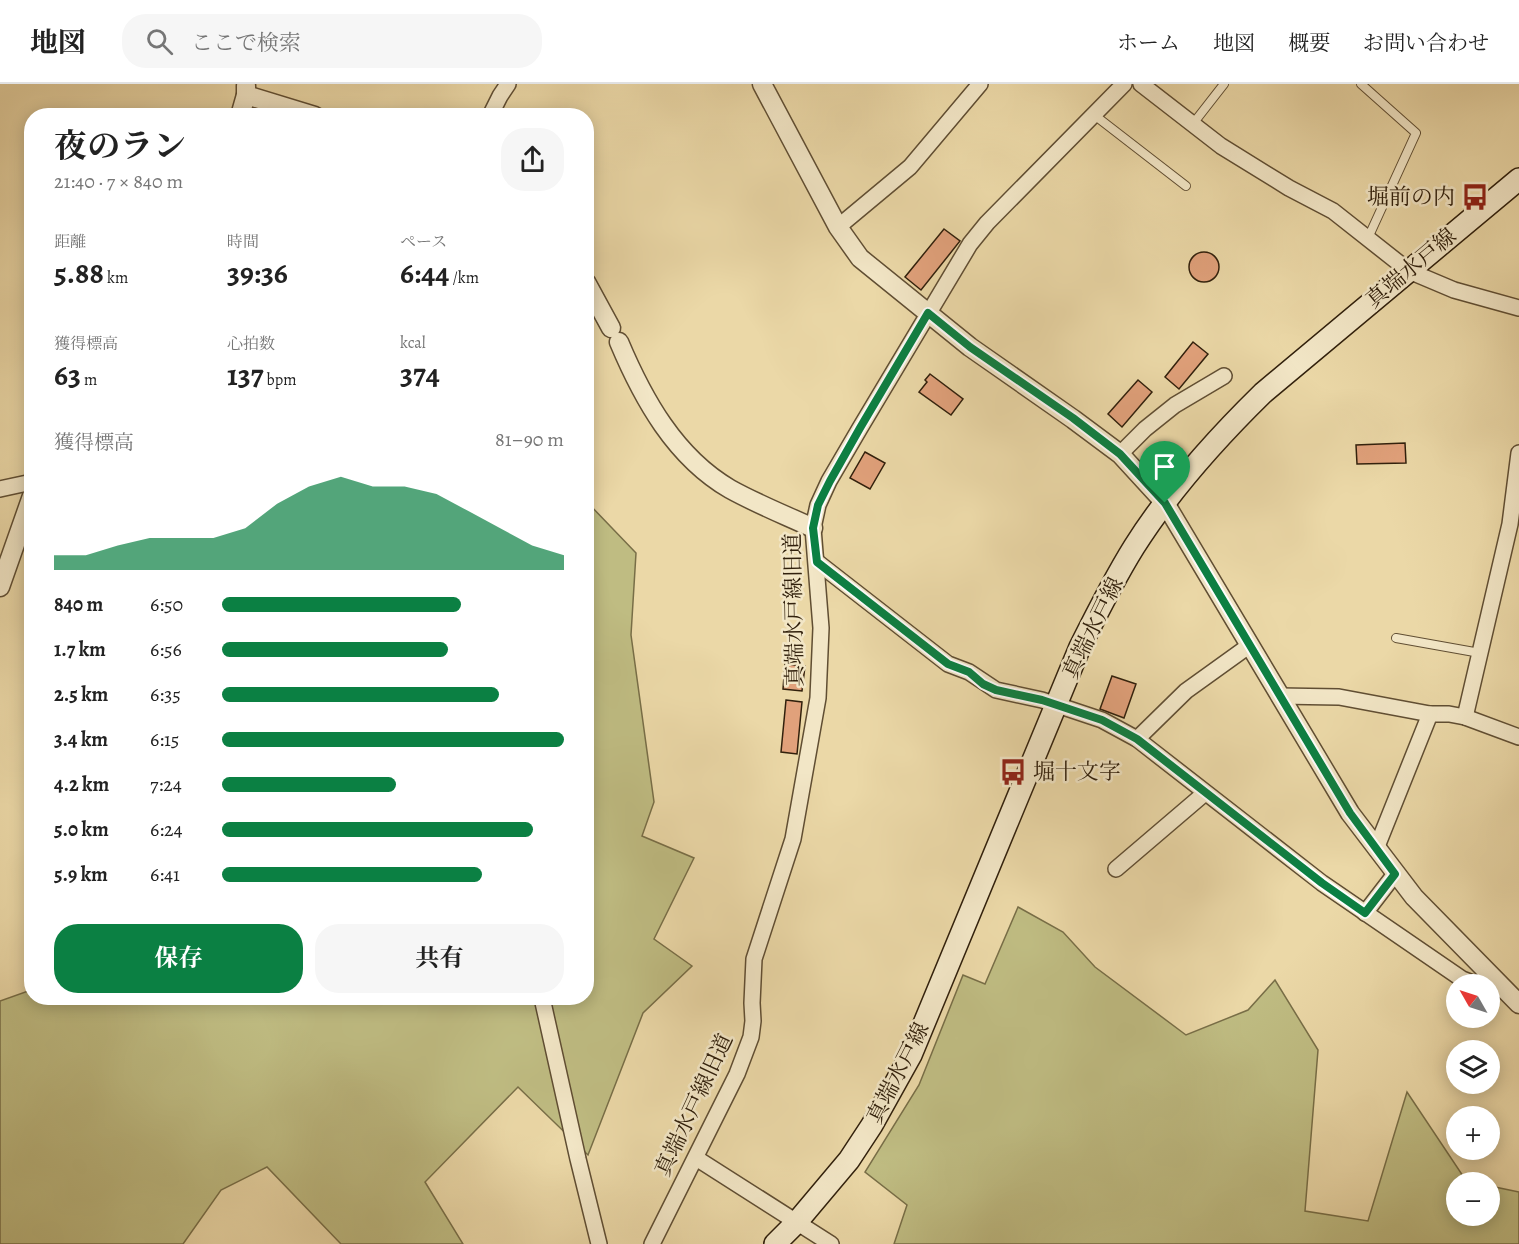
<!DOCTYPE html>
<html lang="ja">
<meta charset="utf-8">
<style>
body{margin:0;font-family:Alegreya,"Noto Serif JP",serif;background:#f6f6f6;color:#222;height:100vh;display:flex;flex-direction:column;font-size:22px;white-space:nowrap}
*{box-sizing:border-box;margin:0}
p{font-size:20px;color:#767676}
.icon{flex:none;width:33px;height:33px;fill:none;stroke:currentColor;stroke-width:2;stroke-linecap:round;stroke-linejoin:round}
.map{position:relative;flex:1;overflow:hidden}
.drawer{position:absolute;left:24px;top:24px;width:570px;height:897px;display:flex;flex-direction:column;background:#fff;border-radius:24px;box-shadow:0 3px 15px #0003}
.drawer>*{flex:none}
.needle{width:39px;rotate:309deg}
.fabs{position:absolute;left:1446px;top:890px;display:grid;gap:12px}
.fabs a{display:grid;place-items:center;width:54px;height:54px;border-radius:50%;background:#fff;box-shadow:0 3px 15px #0003;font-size:30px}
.pin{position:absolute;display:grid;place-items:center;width:51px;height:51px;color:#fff;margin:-62px -26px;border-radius:50% 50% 50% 0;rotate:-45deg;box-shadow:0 0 6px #0007}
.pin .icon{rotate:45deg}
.round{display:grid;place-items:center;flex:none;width:63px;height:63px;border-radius:24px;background:#f6f6f6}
.head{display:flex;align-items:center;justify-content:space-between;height:102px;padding:0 30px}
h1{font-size:33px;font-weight:700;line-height:45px}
.metrics{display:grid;grid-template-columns:repeat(3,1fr);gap:9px;height:102px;padding:6px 30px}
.metrics div{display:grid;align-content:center}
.metrics b{font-size:30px;font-weight:700}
.metrics small{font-size:16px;font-weight:400}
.metrics p{font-size:16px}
.chart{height:168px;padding:12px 30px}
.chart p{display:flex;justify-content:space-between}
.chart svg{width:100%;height:108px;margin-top:6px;fill:#0b8043;opacity:.7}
.button{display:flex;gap:12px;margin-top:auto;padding:12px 30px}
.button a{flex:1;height:69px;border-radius:24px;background:#0b8043;color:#fff;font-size:24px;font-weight:700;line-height:69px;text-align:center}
.button a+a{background:#f6f6f6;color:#222}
ul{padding:0 30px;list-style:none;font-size:20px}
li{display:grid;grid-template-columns:96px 72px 1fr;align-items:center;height:45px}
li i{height:15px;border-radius:8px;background:#0b8043}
header{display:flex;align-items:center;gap:36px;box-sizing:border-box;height:84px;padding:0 30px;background:#fff;border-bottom:2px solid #e0e0e0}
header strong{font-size:28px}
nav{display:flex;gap:33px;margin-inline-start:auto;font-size:21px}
.search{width:420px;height:54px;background:#f6f6f6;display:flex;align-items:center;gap:15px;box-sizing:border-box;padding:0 21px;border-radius:24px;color:#767676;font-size:22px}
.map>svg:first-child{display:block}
.green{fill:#bfbc82;stroke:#786e47;stroke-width:1.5}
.building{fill:#e1a17b;stroke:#31200c;stroke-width:1.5}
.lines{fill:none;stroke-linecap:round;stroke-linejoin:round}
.service-casing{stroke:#604e33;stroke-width:10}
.minor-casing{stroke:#604e33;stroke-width:18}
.tertiary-casing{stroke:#604e33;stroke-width:21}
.secondary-casing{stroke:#31200c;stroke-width:24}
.service{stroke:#f2e6c6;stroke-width:8}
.minor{stroke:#f2e6c6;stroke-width:15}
.tertiary{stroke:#f2e6c6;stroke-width:18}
.secondary{stroke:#f2e6c6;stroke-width:21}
.route-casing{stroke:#fff;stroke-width:12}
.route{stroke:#0b8043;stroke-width:8}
.labels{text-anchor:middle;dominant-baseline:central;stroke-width:5;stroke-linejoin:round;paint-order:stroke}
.poi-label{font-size:22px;fill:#31200c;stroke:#f2e6c6;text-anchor:end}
.street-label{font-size:22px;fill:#31200c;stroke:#f2e6c6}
</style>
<header>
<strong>地図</strong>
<div class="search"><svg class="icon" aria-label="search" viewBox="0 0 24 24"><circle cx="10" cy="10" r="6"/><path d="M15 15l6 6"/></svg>ここで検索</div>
<nav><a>ホーム</a><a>地図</a><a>概要</a><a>お問い合わせ</a></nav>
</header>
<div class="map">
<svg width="1519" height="1160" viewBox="0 0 1519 1160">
<rect width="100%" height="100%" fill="#ebd8a7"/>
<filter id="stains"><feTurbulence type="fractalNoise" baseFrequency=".00333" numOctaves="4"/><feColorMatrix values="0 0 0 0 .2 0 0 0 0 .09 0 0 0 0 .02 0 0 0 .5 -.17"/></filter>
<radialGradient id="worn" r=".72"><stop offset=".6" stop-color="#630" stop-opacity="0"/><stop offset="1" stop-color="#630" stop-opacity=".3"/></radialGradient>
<!-- green -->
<g class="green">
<polygon points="587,418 636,469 631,551 654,718 642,752 694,774 654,855 692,882 643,929 588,1071 518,1003 425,1098 463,1160 341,1160 267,1083 221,1106 183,1160 0,1160 0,917 31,906 32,914 586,914"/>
<polygon points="1018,823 1063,848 1095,883 1186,951 1248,926 1275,896 1318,966 1305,1127 1368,1137 1407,1008 1467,1098 1456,1098 1456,1131 1490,1131 1490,1102 1519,1108 1519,1160 894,1160 907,1121 865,1088 919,1001 963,891 985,900"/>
</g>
<!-- building -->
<g class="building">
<polygon points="944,145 960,157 921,206 905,193"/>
<circle cx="1204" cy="183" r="15"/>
<polygon points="1193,258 1208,270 1179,305 1165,293"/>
<polygon points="930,290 963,315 951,331 919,308 927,298 925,296"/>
<polygon points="1138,296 1152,308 1122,343 1108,330"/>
<polygon points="1405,359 1406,379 1357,380 1356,361"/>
<polygon points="865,368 885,379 870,405 850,394"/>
<polygon points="785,580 805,582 802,607 783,605"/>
<polygon points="1112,592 1136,600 1124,634 1100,625"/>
<polygon points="786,616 802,618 797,670 781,668"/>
</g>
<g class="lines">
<defs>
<g id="service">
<polyline points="1361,0 1416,49 1368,154"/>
<polyline points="1093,30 1186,102"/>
<polyline points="1192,41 1224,0"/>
<polyline points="1396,554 1480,569"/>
</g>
<g id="minor">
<polyline points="1141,0 1221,62 1289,104 1333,127 1409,187 1454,206 1519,224"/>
<polyline points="490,32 500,12 508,0"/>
<polyline points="838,143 910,83 980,0"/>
<polyline points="1120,370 1145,345 1175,321 1224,292"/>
<polyline points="0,405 32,398"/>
<polyline points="817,478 948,580 969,588 996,606 1042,616 1102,636 1137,655 1322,799 1462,895 1475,900"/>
<polyline points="1279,612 1339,613 1430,630 1449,630 1465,633 1519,653"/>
<polyline points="1465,633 1510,440 1519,369"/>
<polyline points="1137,655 1186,607 1250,561"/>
<polyline points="1376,765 1430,630"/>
<polyline points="1116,785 1205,709"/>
<polyline points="1365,829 1395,790"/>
<polyline points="542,914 578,1075 599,1160"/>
<polyline points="696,1074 831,1160"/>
<polyline points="652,1160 737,990 751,953 753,937 752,919 754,875 793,755 818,614 821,544 813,444 818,421 829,397 860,344 970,160 987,139 1124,0"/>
</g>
<g id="tertiary">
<polyline points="762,0 838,143 860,174 970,263 1073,335 1120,370 1165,419 1350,729 1414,813 1519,920"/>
<polyline points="246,11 315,32"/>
<polyline points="240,32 246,11 246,2"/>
<polyline points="586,198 611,244"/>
<path d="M619 258C643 315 675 373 730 405 757 420 785 431 813 444"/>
<polyline points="0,503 32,412"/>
</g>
<path id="secondary" d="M775 1160 796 1139 849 1076 872 1041 911 971 1080 563C1097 529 1114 495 1134 463 1170 406 1215 356 1263 309L1519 95"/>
</defs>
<!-- service casing -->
<use href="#service" class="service-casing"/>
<!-- minor casing -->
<use href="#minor" class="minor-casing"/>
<!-- tertiary casing -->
<use href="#tertiary" class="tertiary-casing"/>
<!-- secondary casing -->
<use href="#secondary" class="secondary-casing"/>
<!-- service -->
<use href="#service" class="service"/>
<!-- minor -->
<use href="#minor" class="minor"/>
<!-- tertiary -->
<use href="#tertiary" class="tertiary"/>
<!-- secondary -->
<use href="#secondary" class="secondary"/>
</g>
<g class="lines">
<defs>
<polygon id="route" points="928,229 970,263 1073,334 1120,370 1165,419 1350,729 1395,790 1365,829 1322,799 1137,655 1102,636 1042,616 996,606 983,600 969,588 948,580 817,478 813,444 818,421 830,397 860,344"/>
</defs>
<!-- route casing -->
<use href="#route" class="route-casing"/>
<!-- route -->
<use href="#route" class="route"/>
</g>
<!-- icons -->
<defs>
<symbol id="bus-bare" viewBox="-9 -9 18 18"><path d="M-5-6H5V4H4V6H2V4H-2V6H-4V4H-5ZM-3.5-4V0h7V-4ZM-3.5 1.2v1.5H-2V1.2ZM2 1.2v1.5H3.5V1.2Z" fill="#8f2418" stroke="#f2e6c6" stroke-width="2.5" paint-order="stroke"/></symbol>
</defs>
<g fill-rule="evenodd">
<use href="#bus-bare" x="1456" y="94" width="38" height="38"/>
<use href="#bus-bare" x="994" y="669" width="38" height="38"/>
</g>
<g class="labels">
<!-- poi labels -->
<g class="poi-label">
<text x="1455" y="113">堀前の内</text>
<text x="1033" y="688" text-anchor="start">堀十文字</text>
</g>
<!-- street labels -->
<g class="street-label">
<text transform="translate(1411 184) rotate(-40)">真端水戸線</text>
<text transform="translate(794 526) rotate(-91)">真端水戸線旧道</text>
<text transform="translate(1093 544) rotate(-64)">真端水戸線</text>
<text transform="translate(898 989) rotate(-63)">真端水戸線</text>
<text transform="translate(694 1021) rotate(-65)">真端水戸線旧道</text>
</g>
</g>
<rect width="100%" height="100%" filter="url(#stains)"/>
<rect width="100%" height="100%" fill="url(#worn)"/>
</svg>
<div class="fabs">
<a><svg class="needle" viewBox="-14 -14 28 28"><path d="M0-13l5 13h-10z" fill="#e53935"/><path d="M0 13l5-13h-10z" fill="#767676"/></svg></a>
<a><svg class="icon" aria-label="layers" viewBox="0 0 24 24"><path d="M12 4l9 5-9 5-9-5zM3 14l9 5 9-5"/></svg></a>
<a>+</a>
<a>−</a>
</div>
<div class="pin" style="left:1165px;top:419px;background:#1e9e55"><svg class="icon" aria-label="arrive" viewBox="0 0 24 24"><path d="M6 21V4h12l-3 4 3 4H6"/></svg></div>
<section class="drawer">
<div class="head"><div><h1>夜のラン</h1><p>21:40 · 7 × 840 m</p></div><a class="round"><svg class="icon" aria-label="share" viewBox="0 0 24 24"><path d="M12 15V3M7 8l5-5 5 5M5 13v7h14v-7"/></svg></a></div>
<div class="metrics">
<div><p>距離</p><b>5.88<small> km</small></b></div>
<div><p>時間</p><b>39:36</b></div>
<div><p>ペース</p><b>6:44<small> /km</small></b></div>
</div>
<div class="metrics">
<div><p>獲得標高</p><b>63<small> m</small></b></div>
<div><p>心拍数</p><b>137<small> bpm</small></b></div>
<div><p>kcal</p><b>374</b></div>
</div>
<div class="chart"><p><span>獲得標高</span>81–90 m</p>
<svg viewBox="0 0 160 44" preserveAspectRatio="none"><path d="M0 44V38L10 38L20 34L30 31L40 31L50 31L60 27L70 17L80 10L90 6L100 10L110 10L120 13L130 20L140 27L150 34L160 38V44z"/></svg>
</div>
<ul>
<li><b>840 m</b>6:50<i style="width:70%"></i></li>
<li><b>1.7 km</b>6:56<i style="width:66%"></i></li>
<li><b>2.5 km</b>6:35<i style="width:81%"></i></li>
<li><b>3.4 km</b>6:15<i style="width:100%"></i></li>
<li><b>4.2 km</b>7:24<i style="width:51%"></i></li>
<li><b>5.0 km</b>6:24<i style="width:91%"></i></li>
<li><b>5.9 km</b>6:41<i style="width:76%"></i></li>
</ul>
<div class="button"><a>保存</a><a>共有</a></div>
</section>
</div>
